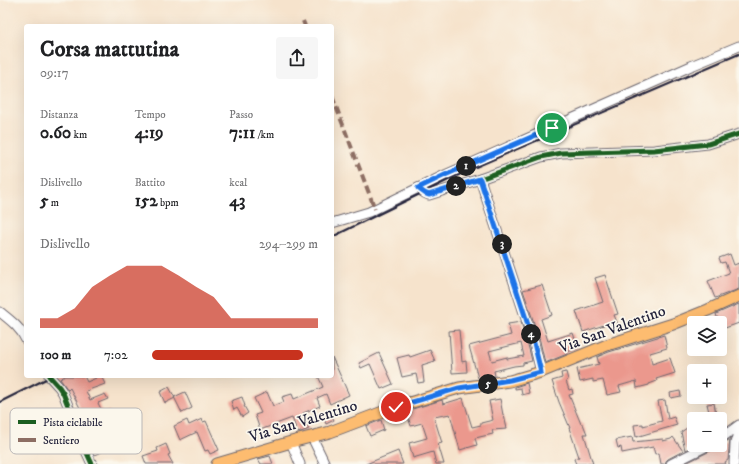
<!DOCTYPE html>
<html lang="it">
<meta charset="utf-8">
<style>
body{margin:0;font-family:"IM FELL DW Pica",serif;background:#f6f6f6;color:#202124;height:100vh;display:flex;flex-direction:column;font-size:15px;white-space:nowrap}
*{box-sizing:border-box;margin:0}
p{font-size:13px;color:#757577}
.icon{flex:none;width:22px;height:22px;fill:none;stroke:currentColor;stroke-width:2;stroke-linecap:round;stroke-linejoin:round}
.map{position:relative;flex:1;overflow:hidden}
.side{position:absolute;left:24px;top:24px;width:310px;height:354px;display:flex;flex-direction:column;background:#fff;border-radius:4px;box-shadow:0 4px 16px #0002}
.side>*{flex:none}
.fabs{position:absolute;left:687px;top:316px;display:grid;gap:8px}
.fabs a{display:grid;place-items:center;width:40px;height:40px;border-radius:4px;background:#fff;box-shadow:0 4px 16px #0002;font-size:20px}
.pin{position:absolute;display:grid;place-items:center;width:34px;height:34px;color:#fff;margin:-17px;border:2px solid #fff;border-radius:50%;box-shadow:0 1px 4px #0007}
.km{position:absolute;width:20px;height:20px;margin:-10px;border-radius:50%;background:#222;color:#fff;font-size:11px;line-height:20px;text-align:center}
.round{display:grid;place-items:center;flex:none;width:42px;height:42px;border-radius:4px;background:#f6f6f6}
.overview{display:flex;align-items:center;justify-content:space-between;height:68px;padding:0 16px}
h1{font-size:22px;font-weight:700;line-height:30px}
.metrics{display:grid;grid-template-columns:repeat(3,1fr);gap:6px;height:68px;padding:4px 16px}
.metrics div{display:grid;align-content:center}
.metrics b{font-size:17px;font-weight:700}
.metrics small{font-size:11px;font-weight:400}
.metrics p{font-size:11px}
.chart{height:112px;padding:8px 16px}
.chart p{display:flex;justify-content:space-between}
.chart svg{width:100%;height:72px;margin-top:4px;fill:#c8321e;opacity:.7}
ul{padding:0 16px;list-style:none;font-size:13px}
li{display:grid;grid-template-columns:64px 48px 1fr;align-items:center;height:30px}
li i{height:10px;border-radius:5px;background:#c8321e}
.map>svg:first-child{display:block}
.building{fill:#eb988d;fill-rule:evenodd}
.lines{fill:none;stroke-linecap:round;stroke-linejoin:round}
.minor-casing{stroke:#6c666e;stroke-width:11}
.major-casing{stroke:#6c666e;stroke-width:13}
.minor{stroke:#fff;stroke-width:9}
.major{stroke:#fdbc70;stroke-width:11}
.rail{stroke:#22223b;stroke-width:2}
.quiet{stroke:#8d6e63;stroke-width:4;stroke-dasharray:8 4;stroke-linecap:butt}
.cycleway-casing{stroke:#fbf7ec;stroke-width:8}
.cycleway{stroke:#1b5e20;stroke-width:5}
.route-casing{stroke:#fff;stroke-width:8}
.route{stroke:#1a73e8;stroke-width:5}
.labels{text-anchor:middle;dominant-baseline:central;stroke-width:3.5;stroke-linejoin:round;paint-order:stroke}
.street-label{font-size:16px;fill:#22223b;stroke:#fbf7ec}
.key{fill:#fbf7ec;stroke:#bab7b7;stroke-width:1}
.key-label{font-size:11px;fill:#22223b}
</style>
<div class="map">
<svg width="739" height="464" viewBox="0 0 739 464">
<rect width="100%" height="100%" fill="#fbf7ec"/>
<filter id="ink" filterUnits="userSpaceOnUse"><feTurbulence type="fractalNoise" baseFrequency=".025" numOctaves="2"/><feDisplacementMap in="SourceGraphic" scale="8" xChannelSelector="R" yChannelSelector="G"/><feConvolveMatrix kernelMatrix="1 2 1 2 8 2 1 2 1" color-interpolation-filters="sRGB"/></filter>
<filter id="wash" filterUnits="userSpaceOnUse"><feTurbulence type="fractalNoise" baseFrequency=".012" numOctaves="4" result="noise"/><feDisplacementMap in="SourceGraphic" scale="16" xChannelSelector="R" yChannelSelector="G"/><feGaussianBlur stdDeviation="0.9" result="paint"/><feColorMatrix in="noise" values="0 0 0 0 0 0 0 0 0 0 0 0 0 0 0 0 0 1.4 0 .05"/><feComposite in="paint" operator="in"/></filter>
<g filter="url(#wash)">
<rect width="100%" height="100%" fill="#f6e3cc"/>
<g id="blocks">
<!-- building -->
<g class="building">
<polygon points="730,254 734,265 739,263 739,289 715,298 708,281 729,273 725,262 721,263 719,258"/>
<polygon points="605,275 618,314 614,315 619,327 612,329 610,323 583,332 576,311 603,302 595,278"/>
<polygon points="542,285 552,315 541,319 548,341 573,333 578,348 567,352 567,354 545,363 540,341 523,290"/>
<polygon points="739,304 739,323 725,328 724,324 720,325 720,323 719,323 716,314"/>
<path d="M521 322 528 345 532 361 523 363V365L514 366 494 371 495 376 478 378 469 346 511 335 508 324ZM521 343 524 356 507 359V357L492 361 489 351Z"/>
<polygon points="459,330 462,362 466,361 467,372 452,373 449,331"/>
<polygon points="664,335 667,348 650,353 652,364 670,358 675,373 656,379 657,381 649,384 649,385 637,388 636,381 619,386 621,392 607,395 603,380 593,382 593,379 580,382 577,369 599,364 597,357 609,352"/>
<polygon points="430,350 435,361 422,365 424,382 418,383 416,374 402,377 397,358 409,355 410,357"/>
<polygon points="379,353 393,384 381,389 370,364 361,368 359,363"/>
<polygon points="332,357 349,395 330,404 326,394 317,398 320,406 303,413 309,429 298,433 292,418 260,430 255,415 261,413 254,398 267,392 273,406 284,402 282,397 292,394 294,399 323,387 318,376 332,376"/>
<polygon points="566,372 568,380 566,381 569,390 572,389 573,394 569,395 581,424 583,424 587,434 584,434 593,464 576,464 574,459 579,457 569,428 570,428 559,402 552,381 562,378 561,373"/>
<polygon points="65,376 84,376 87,382 96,378 96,376 101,376 105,384 86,391 90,400 105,394 108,399 98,403 103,413 109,411 112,418 98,424 102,432 99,433 106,450 94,455 88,440 90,440 77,409 80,408 70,388 68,390 60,379"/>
<polygon points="527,383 529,393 522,395 521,388 515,389 515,387"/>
<polygon points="169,387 175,398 165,403 160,392"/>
<polygon points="680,391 681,396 671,398 670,393"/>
<polygon points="185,392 192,408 182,413 174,397"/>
<polygon points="242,397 245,406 244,406 248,413 242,417 237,408 234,410 231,401"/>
<polygon points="463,398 472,427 481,425 481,423 493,420 489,401 500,399 503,415 504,415 507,429 492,430 493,434 475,438 477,445 460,450 450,414 434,417 442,443 438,444 444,464 436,464 433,452 413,458 409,443 427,438 422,423 411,426 406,411 442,400 443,404"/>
<polygon points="665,400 668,419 674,417 677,425 636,437 634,425 643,424 643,426 662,421 658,401"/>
<polygon points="714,403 717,419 708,419 707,414 709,412 707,404"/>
<polygon points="722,414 725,428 720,432 720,415"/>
<polygon points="331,415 334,420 326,424 324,419"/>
<polygon points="202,419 203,422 206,421 219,450 210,454 208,450 205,451 197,432 180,440 174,426 187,420 189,425"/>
<polygon points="381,420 384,430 370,436 366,426"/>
<polygon points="694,427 694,445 696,445 685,450 681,432 687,428"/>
<polygon points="632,437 633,442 663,439 663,441 671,439 673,437 683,451 668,459 666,461 665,464 661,464 659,453 655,454 653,447 622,453 621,447 618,448 616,440"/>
<polygon points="730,439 728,460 725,462 726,464 684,464 712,450 714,448 715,445 721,445"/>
<polygon points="166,444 170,454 168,455 173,464 146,464 143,456 158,451 157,448"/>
<polygon points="398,451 403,464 366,464"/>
<polygon points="270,456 273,464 261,464 258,459"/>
</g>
</g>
</g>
<g filter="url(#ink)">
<use href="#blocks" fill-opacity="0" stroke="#6c666e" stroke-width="1"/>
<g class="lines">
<defs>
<g id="minor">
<polyline points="480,179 534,343 541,372"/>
<path d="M418 188C422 191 424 194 429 195L480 179 541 157 561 153 654 150 708 144 739 134"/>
<polyline points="332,223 369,212 445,175 691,66 739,46"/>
<path d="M0 312C10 320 21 328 26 340"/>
<polyline points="49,376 59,387 63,393 86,451 92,464"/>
<polyline points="312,437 325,464"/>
<polyline points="720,439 739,425"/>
<polyline points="291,442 300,464"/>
<polyline points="671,464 709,445"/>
<polyline points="734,464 735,443 739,430"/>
</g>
<polyline id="major" points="217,464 291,442 330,432 396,407 459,388 510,381 541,372 607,345 673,324 708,310 739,296"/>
</defs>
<!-- minor casing -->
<use href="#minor" class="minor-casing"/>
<!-- major casing -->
<use href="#major" class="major-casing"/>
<!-- minor -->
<use href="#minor" class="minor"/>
<!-- major -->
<use href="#major" class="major"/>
<!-- rail -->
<g class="rail">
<polyline points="332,237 471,169 739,54"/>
<polyline points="0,402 52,376"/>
</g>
<!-- quiet -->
<g class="quiet">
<polyline points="303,21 305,26"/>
<polyline points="332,96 375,209"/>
</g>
<defs>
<g id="cycleway">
<polyline points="480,179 534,343 541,372"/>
<path d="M418 188C422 191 424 194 429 195L480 179 541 157 561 153 654 150 708 144 739 134"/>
<polyline points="49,376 59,387 63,393 86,451 92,464"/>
</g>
</defs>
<!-- cycleway casing -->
<use href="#cycleway" class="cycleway-casing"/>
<!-- cycleway -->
<use href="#cycleway" class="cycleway"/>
</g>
</g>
<g class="lines" filter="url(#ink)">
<defs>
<path id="route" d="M396 407 459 388 510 380 541 372 534 343 480 179 429 195C424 194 422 191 418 188L445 175 552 128"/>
</defs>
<!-- route casing -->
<use href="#route" class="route-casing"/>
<!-- route -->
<use href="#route" class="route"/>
</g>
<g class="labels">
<!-- street labels -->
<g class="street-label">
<text transform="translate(612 329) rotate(-20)">Via San Valentino</text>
<text transform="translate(303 421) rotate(-17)">Via San Valentino</text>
</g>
</g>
<!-- legend -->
<rect x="10" y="408" width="132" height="46" rx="6" class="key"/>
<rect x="18" y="420" width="18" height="4" fill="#1b5e20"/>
<rect x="18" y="438" width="18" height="4" fill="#8d6e63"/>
<g class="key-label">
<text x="43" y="426">Pista ciclabile</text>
<text x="43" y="444">Sentiero</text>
</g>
</svg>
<div class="fabs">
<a><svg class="icon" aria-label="layers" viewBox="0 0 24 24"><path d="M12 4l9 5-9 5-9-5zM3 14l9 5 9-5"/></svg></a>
<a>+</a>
<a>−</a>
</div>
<div class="pin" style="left:552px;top:128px;background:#1e9e55"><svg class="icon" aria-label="arrive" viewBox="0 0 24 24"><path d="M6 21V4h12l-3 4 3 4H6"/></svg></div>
<div class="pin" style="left:396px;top:407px;background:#d93025"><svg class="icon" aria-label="check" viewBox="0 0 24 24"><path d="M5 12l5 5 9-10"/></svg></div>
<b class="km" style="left:466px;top:166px">1</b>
<b class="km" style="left:456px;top:186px">2</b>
<b class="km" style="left:502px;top:244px">3</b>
<b class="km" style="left:531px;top:334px">4</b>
<b class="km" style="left:488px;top:384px">5</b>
<section class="side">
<div class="overview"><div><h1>Corsa mattutina</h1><p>09:17</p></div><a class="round"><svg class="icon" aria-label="share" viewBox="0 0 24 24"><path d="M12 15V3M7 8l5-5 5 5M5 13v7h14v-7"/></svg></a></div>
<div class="metrics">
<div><p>Distanza</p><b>0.60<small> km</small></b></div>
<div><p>Tempo</p><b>4:19</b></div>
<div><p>Passo</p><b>7:11<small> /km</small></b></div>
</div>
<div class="metrics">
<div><p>Dislivello</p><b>5<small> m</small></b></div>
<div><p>Battito</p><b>152<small> bpm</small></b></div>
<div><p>kcal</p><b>43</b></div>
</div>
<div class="chart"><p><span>Dislivello</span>294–299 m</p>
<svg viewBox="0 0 160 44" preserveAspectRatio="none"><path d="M0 44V38L10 38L20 32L30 19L40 12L50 6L60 6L70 6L80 12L90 19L100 25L110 38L120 38L130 38L140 38L150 38L160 38V44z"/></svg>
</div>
<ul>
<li><b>100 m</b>7:02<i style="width:91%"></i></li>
</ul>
</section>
</div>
